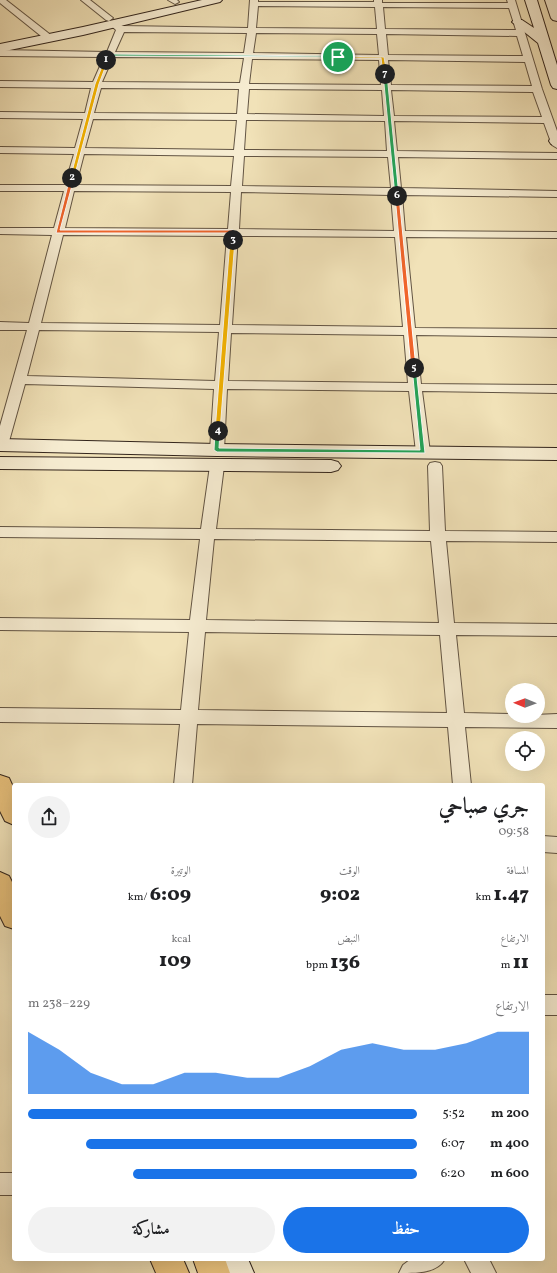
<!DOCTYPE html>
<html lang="ar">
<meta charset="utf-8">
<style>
body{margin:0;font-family:Vollkorn,Amiri,serif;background:#f2f2f2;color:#202124;direction:rtl;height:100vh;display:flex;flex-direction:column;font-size:15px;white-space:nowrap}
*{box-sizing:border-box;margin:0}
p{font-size:13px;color:#757577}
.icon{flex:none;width:22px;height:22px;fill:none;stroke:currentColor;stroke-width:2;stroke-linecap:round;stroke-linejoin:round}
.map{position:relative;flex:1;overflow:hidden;direction:ltr}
.side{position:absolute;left:12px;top:783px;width:533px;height:478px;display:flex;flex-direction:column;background:#fff;border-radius:4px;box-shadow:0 4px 16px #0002;direction:rtl}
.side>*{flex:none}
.needle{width:26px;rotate:271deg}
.fabs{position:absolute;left:505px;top:683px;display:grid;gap:8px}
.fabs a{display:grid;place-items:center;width:40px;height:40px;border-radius:50%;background:#fff;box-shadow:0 4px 16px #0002;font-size:20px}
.pin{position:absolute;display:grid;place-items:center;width:34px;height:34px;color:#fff;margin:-17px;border:2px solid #fff;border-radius:50%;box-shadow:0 1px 4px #0007}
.km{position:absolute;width:20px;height:20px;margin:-10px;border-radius:50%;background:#222;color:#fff;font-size:11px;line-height:20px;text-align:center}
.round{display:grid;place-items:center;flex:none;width:42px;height:42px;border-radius:21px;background:#f2f2f2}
.summary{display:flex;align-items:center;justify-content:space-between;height:68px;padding:0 16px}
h1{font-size:22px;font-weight:800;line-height:30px}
.figures{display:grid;grid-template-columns:repeat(3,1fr);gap:6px;height:68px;padding:4px 16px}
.figures div{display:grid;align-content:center}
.figures b{font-size:20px;font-weight:800}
.figures small{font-size:11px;font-weight:400}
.figures p{font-size:11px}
.chart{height:112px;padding:8px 16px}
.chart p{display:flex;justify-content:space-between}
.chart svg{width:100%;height:72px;margin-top:4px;fill:#1a73e8;opacity:.7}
.action{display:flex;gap:8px;margin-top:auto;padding:8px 16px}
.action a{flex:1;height:46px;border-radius:24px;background:#1a73e8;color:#fff;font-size:16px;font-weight:800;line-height:46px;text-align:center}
.action a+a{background:#f2f2f2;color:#202124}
ul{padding:0 16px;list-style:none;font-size:13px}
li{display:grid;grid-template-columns:64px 48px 1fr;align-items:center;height:30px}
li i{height:10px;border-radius:5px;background:#1a73e8}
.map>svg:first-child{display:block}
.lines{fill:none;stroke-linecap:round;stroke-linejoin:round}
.street-casing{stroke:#625443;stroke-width:2}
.secondary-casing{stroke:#33251c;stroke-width:2}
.highway-casing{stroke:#33251c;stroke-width:2}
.street{fill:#f6ecd1;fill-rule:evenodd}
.secondary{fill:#f6ecd1;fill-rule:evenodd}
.highway{fill:#e8c17c;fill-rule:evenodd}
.split-1{fill:#22a559;stroke:#fff}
.split-2{fill:#f5b400;stroke:#fff}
.split-3{fill:#f0652b;stroke:#fff}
.split-4{fill:#f5b400;stroke:#fff}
.split-5{fill:#22a559;stroke:#fff}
.split-6{fill:#f0652b;stroke:#fff}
.split-7{fill:#22a559;stroke:#fff}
.split-8{fill:#f5b400;stroke:#fff}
</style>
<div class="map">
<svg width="557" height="1273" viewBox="0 0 557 1273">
<rect width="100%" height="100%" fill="#f1e2b8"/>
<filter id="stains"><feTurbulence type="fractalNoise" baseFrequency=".005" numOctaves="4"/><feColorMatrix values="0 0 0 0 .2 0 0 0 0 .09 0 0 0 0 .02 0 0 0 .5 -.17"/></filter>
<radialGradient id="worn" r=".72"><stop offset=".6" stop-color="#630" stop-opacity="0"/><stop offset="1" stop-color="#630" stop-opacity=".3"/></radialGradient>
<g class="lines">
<defs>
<g id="street">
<polygon points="0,0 6,0 52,36 53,38 52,40 46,40 0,3"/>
<polygon points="81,0 90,0 113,18 109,21 106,20"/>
<polygon points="168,0 177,0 179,2 175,4"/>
<path d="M250 0H258V2H374V0H382V3H508L507 0H515L542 89 557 131V148L552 145 544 123 394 121 397 151 557 153V159L398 157 401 188 557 191V197L402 195 405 231 557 232V238L406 237 415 328 557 329V337L416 335 421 384 557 385V393L422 391 430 452 428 455 423 456 418 455 416 452 409 391 227 389 224 450 222 453 217 454 212 453 210 450 214 389 25 384 8 445 6 448 0 449V426L27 330H0V322L29 323 52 235 0 234V228H54L64 191H0V185H65L74 154 0 153V147L75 148 83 119 0 118V112L85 113 91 88 0 87V81L93 82 104 57 0 56V50L107 52 116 30 109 24 113 21 123 26 248 28ZM258 6 375 7 377 29 256 28ZM383 7 509 8 516 30 385 29ZM124 32 247 33 244 53 115 52ZM256 33 377 34 379 55 253 53ZM386 34 517 36 523 56 388 55ZM113 57 244 58 240 83 102 82ZM252 59 379 60 381 85 249 84ZM388 60 525 62 532 86 391 85ZM101 88 239 89 237 114 94 113ZM249 89 382 90 384 116 247 114ZM391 90 533 92 542 117 394 116ZM93 119 237 120 234 150 85 148ZM246 120 385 121 387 151 244 150ZM84 154 234 156 231 186 76 185ZM244 156 388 157 391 188 242 186ZM74 191 231 192 228 229 65 228ZM241 192 391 195 394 231 239 229ZM63 235 227 236 220 325 41 323ZM238 236 395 237 403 327 232 325ZM39 330 219 332 215 381 27 376ZM231 333 404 335 408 383 228 381Z"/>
<path d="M217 462 222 463 224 466 216 529 430 531 428 466 430 463 435 462 440 463 442 466 445 531 557 532V542L446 541 454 623 557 624V636L456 635 464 713 512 714V716L557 714V728L465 727 471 785H453L448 727 197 724 192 785H174L180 724 0 722V708L181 710 189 632 0 630V618L190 620 200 539 0 537V527L201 529 210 466 212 463ZM214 539 431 541 439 623 206 620ZM205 632 440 635 447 713 198 710Z"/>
<polygon points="543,836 557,837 557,853 543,852"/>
<rect x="543" y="995" width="14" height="20"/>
<rect x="0" y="1173" width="14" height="22"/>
<path d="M411 1259H445C437 1273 418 1273 399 1273L403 1265Z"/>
<polygon points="464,1259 489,1259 496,1273 471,1273"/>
</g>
<g id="secondary">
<polygon points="202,0 222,0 220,2 83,35 0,52 0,44 83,27"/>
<polygon points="525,0 537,0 557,65 557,89 553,88 551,85 538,43 512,22 514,20 522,20 534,28"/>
<polygon points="545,0 557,0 557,21 553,20 551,18"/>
<polygon points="557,134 557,145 551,144 549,141 552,135"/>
<polygon points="0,439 217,444 557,448 557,460 217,456 0,451"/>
<polygon points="0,457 331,460 338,462 341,466 338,470 331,472 0,469"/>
<polygon points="214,1259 248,1259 254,1273 220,1273"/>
</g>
<g id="highway">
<polygon points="0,775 9,778 14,789 14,825 5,821 0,811"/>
<polygon points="0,872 9,876 14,886 14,929 5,926 0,916"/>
<polygon points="150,1259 183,1259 189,1273 156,1273"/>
<polygon points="193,1259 225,1259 230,1273 198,1273"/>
</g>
</defs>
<!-- street casing -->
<use href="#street" class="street-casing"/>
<!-- secondary casing -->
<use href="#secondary" class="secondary-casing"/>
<!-- highway casing -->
<use href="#highway" class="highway-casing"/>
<!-- street -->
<use href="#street" class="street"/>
<!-- secondary -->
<use href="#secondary" class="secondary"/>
<!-- highway -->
<use href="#highway" class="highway"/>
</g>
<!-- split-1 -->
<polygon class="split-1" points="107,54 338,56 340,57 110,56 106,61 105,60"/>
<!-- split-2 -->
<polygon class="split-2" points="105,59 108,60 99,84 74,178 70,179 95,84"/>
<!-- split-3 -->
<polygon class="split-3" points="70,177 74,178 60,230 233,230 235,232 235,240 233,241 230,240 231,233 56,233"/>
<!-- split-4 -->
<polygon class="split-4" points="233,238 235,240 220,431 218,433 215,431 230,240"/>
<!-- split-5 -->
<polygon class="split-5" points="412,367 416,368 425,453 217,452 214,450 215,431 218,430 220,431 219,448 420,450"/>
<!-- split-6 -->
<polygon class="split-6" points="397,195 399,196 416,368 414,370 411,368 395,196"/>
<!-- split-7 -->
<polygon class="split-7" points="385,73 387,74 399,196 397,198 395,196 383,74"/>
<!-- split-8 -->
<polygon class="split-8" points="337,56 384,57 387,74 383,74 381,58 338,58"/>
<rect width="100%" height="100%" filter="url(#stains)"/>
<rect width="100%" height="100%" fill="url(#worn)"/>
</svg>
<div class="fabs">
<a><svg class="needle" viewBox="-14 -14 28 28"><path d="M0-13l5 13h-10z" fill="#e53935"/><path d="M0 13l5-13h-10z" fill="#757577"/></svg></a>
<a><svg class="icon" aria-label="locate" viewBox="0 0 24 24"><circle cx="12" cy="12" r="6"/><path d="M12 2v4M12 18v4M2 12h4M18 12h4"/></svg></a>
</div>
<div class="pin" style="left:338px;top:57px;background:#1e9e55"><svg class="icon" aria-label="arrive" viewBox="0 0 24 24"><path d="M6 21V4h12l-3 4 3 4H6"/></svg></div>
<b class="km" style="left:106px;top:60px">1</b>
<b class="km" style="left:72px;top:178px">2</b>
<b class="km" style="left:233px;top:240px">3</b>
<b class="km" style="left:218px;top:431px">4</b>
<b class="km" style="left:414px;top:368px">5</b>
<b class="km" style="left:397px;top:196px">6</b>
<b class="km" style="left:385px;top:74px">7</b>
<section class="side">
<div class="summary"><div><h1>جري صباحي</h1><p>09:58</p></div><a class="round"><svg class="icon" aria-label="share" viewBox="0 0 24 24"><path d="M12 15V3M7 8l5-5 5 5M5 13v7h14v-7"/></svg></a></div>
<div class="figures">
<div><p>المسافة</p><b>1.47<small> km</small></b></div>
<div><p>الوقت</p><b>9:02</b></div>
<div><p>الوتيرة</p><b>6:09<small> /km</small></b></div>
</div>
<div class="figures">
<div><p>الارتفاع</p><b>11<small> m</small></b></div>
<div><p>النبض</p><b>136<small> bpm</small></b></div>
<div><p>kcal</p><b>109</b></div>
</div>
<div class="chart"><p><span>الارتفاع</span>229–238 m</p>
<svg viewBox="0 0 160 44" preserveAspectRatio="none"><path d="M0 44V6L10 17L20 31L30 38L40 38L50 31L60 31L70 34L80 34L90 27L100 17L110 13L120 17L130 17L140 13L150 6L160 6V44z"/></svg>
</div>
<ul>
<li><b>200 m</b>5:52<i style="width:100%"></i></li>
<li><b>400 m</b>6:07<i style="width:85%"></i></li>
<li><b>600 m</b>6:20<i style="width:73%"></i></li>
</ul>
<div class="action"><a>حفظ</a><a>مشاركة</a></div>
</section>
</div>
